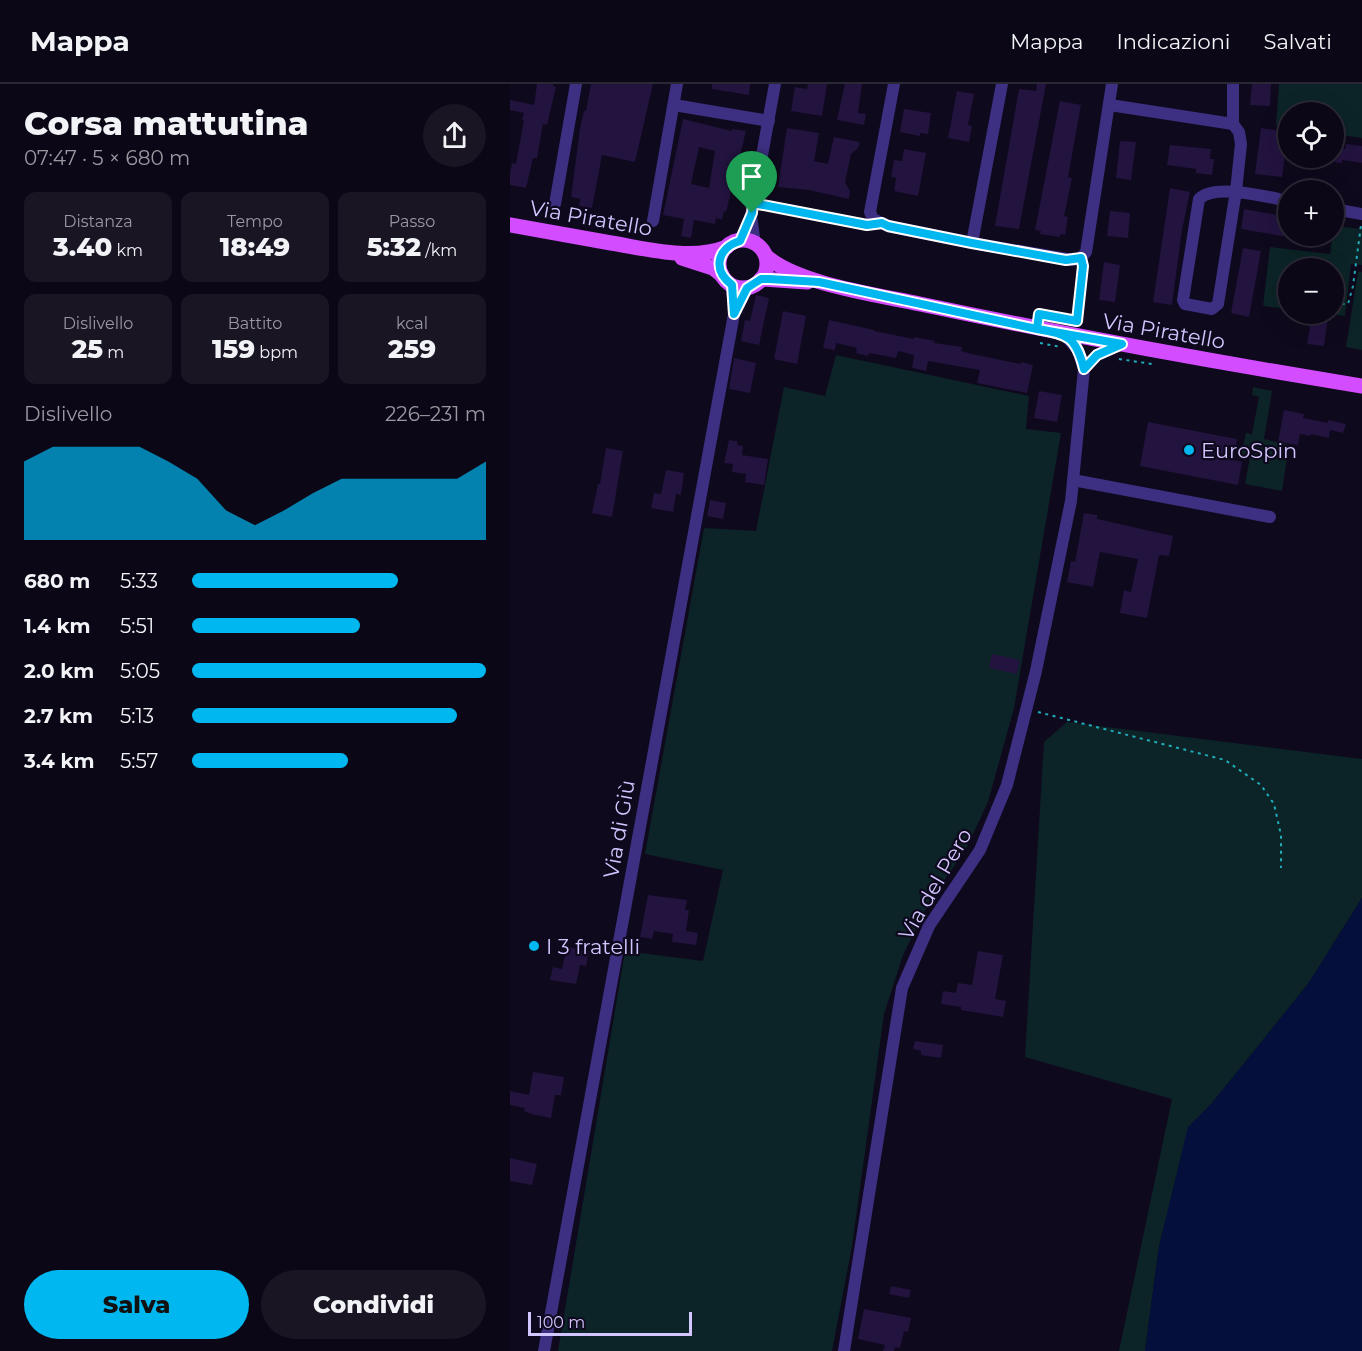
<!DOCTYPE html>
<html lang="it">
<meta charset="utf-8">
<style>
body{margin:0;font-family:Montserrat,sans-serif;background:#191523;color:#f1f3f6;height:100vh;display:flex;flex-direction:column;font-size:22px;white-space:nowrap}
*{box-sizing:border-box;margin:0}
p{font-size:20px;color:#9a99a1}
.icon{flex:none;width:33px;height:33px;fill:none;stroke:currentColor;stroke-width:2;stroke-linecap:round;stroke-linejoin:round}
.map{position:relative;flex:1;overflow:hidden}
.panel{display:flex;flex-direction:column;background:#0b0716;width:510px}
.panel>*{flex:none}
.buttons{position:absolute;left:768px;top:18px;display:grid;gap:12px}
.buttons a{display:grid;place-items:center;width:66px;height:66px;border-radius:50%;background:#0b0716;box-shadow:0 6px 24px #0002,0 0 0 2px #2b2835;font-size:30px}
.scale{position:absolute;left:18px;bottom:15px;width:164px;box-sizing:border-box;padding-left:6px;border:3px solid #d3c5ff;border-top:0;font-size:16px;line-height:21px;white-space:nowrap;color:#d3c5ff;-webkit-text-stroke:4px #0f091d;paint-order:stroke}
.pin{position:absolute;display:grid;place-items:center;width:51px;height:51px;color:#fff;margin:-62px -26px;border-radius:50% 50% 50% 0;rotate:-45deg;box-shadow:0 0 6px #0007}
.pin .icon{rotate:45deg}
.round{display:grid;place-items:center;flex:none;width:63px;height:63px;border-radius:32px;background:#191523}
.head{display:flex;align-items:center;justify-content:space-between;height:102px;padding:0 24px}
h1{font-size:33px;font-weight:800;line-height:45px}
.metrics{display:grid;grid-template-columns:repeat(3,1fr);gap:9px;height:102px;padding:6px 24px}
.metrics div{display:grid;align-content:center;border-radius:12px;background:#191523;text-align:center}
.metrics b{font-size:26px;font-weight:800}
.metrics small{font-size:16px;font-weight:400}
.metrics p{font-size:16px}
.chart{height:168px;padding:12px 24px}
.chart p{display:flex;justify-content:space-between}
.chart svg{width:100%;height:108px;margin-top:6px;fill:#00b7f0;opacity:.7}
.action{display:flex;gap:12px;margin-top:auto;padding:12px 24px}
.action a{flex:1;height:69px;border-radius:36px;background:#00b7f0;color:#111;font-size:24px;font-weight:800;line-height:69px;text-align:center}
.action a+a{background:#191523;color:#f1f3f6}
ul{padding:0 24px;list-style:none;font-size:20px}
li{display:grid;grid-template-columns:96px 72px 1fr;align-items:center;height:45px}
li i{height:15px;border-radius:8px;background:#00b7f0}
header{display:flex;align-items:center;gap:36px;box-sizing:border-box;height:84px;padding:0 30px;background:#0b0716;border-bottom:2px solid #2b2835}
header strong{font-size:28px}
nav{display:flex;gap:33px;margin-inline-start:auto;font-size:21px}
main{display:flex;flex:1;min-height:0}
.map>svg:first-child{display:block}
.green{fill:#0c2427}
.water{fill:#04103b}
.building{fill:#22133f;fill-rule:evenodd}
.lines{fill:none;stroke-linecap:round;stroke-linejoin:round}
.path{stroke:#20acb8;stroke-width:2;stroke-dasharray:3 4.5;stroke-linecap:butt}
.minor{stroke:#3d2f81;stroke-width:12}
.primary{stroke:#d44cff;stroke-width:15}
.route-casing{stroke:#fff;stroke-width:12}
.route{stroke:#00b7f0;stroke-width:8}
.poi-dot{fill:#00b7f0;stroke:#0f091d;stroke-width:2}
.labels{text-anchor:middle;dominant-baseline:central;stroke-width:4.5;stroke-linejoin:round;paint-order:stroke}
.street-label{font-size:21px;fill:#d3c5ff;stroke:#0f091d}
.poi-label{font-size:21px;fill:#d3c5ff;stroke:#0f091d;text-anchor:start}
</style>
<header>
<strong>Mappa</strong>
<nav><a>Mappa</a><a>Indicazioni</a><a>Salvati</a></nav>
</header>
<main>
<section class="panel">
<div class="head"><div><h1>Corsa mattutina</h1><p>07:47 · 5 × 680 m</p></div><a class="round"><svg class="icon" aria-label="share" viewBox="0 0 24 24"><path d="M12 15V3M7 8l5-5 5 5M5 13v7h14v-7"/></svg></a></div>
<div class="metrics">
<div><p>Distanza</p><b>3.40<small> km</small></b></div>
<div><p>Tempo</p><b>18:49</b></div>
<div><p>Passo</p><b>5:32<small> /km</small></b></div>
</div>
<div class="metrics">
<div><p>Dislivello</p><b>25<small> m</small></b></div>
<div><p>Battito</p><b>159<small> bpm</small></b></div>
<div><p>kcal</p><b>259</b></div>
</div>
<div class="chart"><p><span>Dislivello</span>226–231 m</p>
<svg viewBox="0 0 160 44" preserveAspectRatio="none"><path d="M0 44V12L10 6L20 6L30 6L40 6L50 12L60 19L70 32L80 38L90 32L100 25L110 19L120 19L130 19L140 19L150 19L160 12V44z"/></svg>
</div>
<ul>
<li><b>680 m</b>5:33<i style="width:70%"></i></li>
<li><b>1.4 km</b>5:51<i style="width:57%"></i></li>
<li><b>2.0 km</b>5:05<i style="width:100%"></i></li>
<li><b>2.7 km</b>5:13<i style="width:90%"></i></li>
<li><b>3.4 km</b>5:57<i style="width:53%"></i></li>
</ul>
<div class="action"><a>Salva</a><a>Condividi</a></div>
</section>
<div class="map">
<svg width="852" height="1267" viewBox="0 0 852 1267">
<rect width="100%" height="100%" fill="#0f091d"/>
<!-- green -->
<g class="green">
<polygon points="769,0 852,0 852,54 824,50 824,28 778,28 778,43 766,41"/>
<polygon points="824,142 852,145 852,181 841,180 835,232 818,230 824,230 824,184 778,184 778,225 753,222 760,163 820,170"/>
<polygon points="848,188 852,188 852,266 836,263"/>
<polygon points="326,271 519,312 516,345 551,349 504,624 478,718 456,765 419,818 393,871 374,930 342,1162 322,1267 48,1267 115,867 193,877 213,786 135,770 194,444 246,447 274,303 315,312"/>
<polygon points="743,303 762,307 754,355 779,361 772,407 735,400 740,373 731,371 736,349 742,350 749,313 742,311"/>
<polygon points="557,638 852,675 852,814 798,900 702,1019 679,1043 649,1162 635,1267 609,1267 662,1015 515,973 534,658"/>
</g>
<!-- water -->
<polygon class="water" points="852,814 852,1267 635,1267 649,1162 678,1043 702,1019 798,900"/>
<!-- building -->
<g class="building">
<polygon points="27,0 43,0 43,2 46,3 37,41 33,40 27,74 23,74 16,104 0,101 0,90 2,79 6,80 14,36 12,36 14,29 0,26 0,16 24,21"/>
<polygon points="81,0 143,0 125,78 92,71 82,124 69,122 70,115 61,113 70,44 74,27 76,27"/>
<polygon points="202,0 240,0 239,11 202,5"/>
<polygon points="298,0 317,0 312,32 281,27 285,3 297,5"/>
<polygon points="335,0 352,0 348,29 356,30 354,41 327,36"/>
<polygon points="527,0 536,0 509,145 485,142 509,5 526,7"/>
<polygon points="742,0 761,0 760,22 740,21"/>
<polygon points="447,7 464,10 458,41 462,42 459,58 438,54"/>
<polygon points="550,17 571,21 558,93 562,94 554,132 558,133 555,151 550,150 550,153 530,150 531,147 525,146"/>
<polygon points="394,25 421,29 418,50 410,49 410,52 390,48"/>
<path d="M173 35 222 47V45L236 47 216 128 214 127 212 136 206 134 205 140 184 136 181 154 171 152 174 135 153 131ZM189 63 205 67 199 104 181 100Z"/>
<polygon points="277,44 309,49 304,77 318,80 324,53 350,58 348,64 341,70 335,98 340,107 339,115 299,106 268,103"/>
<polygon points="751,44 778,48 772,93 745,90"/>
<polygon points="610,57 626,58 621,96 606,94"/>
<polygon points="836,60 852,62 852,79 832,76 832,79 824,78 824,63 835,65"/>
<polygon points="660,61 701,65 700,75 704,75 702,91 686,89 686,85 657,81"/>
<polygon points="394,65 416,69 408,112 384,107 386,94 381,93 384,76 392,77"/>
<polygon points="660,104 680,108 672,146 662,221 643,218"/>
<polygon points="734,125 778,133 778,153 731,145"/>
<polygon points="600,127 620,129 618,154 597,152"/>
<polygon points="733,164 751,167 739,233 721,229"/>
<polygon points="594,178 610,181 605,218 589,216"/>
<polygon points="246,211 259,214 249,261 231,257 235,236 240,237"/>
<polygon points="273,227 296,232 287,280 264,275"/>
<polygon points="802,231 818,233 814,262 797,260"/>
<polygon points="319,236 364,246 364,247 404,255 404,253 425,257 424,259 452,263 451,267 462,270 511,280 511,278 523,281 517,309 467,299 470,286 418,277 416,287 402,284 404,271 388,267 386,274 359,269 358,272 346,269 347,264 326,259 325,266 313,264"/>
<polygon points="224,274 246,279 240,309 219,305"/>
<polygon points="529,307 552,311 547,338 524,334"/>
<polygon points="774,326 794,330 793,334 818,339 818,336 836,340 833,349 820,346 819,354 801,350 800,352 790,350 788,361 768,358"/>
<polygon points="638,338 727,355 723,376 732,378 728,401 630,382"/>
<polygon points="219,356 227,357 227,361 233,362 232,371 258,375 254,401 235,398 236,390 222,388 223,380 214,379"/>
<polygon points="96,364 113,367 102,433 82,429 88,400 90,400"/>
<polygon points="156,386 174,389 171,411 166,410 163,428 141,424 144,409 151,410"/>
<polygon points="200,416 216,419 213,435 197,432"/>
<polygon points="574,429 587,431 587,435 663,452 659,472 649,471 637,534 610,529 614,506 621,508 628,475 590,468 583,503 557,498 561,477 565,478"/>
<polygon points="482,570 510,576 507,590 479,584"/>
<polygon points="138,811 177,816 175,826 179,826 176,847 188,849 186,861 162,858 163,850 144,847 142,855 130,853"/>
<polygon points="57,863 79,867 76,882 70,881 66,900 40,896 43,883 52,885"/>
<polygon points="468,867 493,871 485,915 496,917 493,933 451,926 451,923 431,920 433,907 446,909 448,899 462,901"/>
<polygon points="405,957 433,961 431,974 411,971 411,967 403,965"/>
<polygon points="23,988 54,993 51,1011 45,1011 41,1034 21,1030 14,1027 15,1024 0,1021 0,1007 19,1011"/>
<polygon points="0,1074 27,1080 22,1101 0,1097"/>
<polygon points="381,1202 401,1206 399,1214 379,1210"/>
<polygon points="354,1225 401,1234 398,1248 394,1247 390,1264 385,1263 384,1267 373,1267 375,1261 348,1255"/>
</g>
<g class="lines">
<!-- path -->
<g class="path">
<polyline points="254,121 354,141"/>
<polyline points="776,211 778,212"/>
<polyline points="824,220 838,220 843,202 851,141"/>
<polyline points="530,230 567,237 573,185"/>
<polyline points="530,259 551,263"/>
<polyline points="609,275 642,280"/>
<polyline points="528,628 715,676 751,701 764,720 771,751 771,784"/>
</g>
<!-- minor -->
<g class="minor">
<polyline points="384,0 360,128 363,135 378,142 462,159 563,176 571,174 576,168 602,0"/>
<path d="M723 0V40L729 48 731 60 726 107 708 220 702 225 675 220 673 216 689 115C705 99 758 113 778 117"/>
<polyline points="164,21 259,37"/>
<polyline points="600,21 723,40"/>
<polyline points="45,120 66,0"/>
<polyline points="824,125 852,130"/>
<polyline points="241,132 265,0"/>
<polyline points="143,137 167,0"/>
<polyline points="230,157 241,132 245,160"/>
<polyline points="462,159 492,0"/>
<polyline points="222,201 224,230 237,204"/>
<polyline points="574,285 587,271 612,260"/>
<polyline points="563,396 760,433"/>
<polyline points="34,1267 224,230"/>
<polyline points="334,1267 392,904 419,842 470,766 497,701 526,587 561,417 574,285 568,266 554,250"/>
</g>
<!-- primary -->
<g class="primary">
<path d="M0 141C34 147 68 153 101 159 138 165 181 177 217 163"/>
<circle cx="233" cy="180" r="24"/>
<path d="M256 172C287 200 368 211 410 220 557 251 704 278 852 302"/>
<polyline points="172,174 203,184 212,191"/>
<polyline points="251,195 297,198"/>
</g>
</g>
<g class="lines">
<defs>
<path id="route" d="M242 129 230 157C207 164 202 186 222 201L224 230 237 204 251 195H259L309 198 527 245C558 250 566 253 574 285L587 271 612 260 527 245 529 230 567 237 573 182 571 174 556 176 462 159 378 142 372 139 357 141 243 119 242 129"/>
</defs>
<!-- route casing -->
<use href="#route" class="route-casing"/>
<!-- route -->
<use href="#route" class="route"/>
</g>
<!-- markers -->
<g class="poi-dot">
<circle cx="679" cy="366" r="6"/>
<circle cx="24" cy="862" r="6"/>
</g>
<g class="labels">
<!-- street labels -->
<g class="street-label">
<text transform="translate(81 134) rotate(10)">Via Piratello</text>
<text transform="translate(654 247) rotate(10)">Via Piratello</text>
<text transform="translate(109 745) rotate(-80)">Via di Giù</text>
<text transform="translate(425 800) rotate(-60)">Via del Pero</text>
</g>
<!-- poi labels -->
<g class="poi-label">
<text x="691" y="366">EuroSpin</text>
<text x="36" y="862">I 3 fratelli</text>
</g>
</g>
</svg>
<div class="buttons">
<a><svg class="icon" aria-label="locate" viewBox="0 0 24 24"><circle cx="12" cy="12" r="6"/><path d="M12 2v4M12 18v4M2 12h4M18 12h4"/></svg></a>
<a>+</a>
<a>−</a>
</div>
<div class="scale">100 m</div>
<div class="pin" style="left:242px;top:129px;background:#1e9e55"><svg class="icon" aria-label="arrive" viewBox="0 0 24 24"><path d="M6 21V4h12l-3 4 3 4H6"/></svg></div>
</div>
</main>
